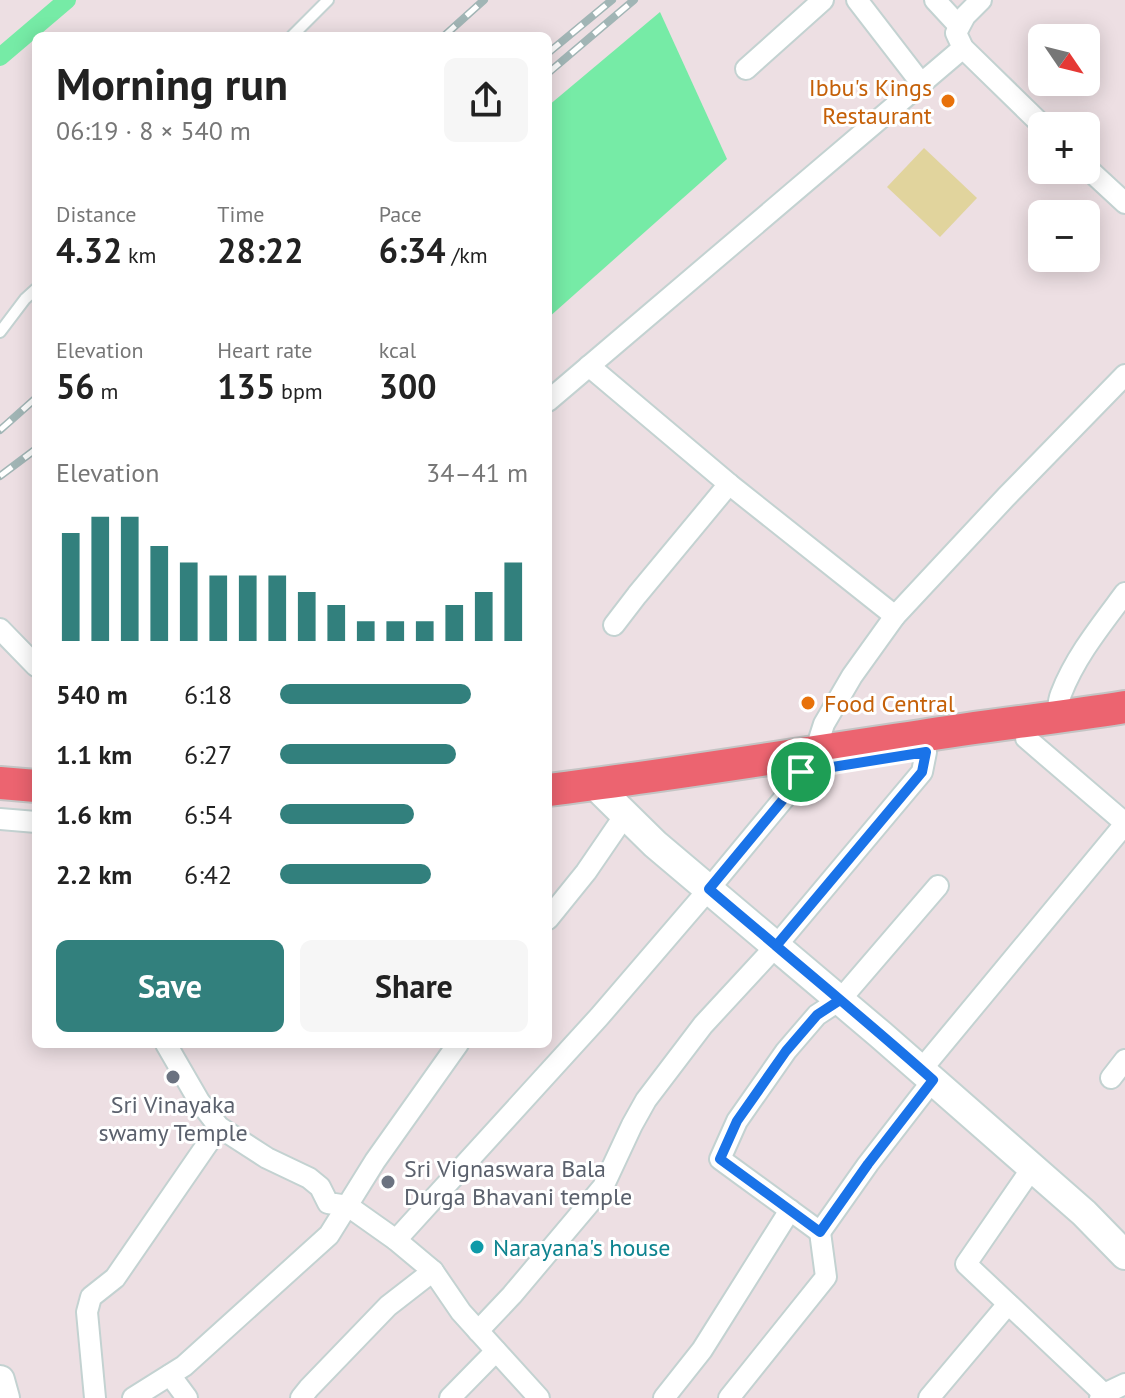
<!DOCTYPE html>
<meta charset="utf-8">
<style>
body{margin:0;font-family:"PT Sans",sans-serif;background:#f6f6f6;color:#222;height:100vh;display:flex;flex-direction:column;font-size:30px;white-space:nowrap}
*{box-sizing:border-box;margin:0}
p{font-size:26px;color:#767676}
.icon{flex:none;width:44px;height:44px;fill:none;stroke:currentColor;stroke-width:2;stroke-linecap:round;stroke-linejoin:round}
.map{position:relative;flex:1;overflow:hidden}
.side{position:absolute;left:32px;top:32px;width:520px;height:1016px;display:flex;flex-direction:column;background:#fff;border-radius:12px;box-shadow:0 4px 20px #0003}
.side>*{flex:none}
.needle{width:52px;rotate:125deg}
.controls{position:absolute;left:1028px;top:24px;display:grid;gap:16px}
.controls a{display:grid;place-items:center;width:72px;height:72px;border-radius:12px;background:#fff;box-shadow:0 4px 20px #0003;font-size:40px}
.pin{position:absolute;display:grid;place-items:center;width:68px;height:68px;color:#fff;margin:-34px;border:4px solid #fff;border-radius:50%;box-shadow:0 2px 8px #0007}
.round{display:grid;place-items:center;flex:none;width:84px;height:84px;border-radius:12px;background:#f6f6f6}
.head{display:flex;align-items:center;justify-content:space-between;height:136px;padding:0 24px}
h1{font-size:44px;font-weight:700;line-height:60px}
.stats{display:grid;grid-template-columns:repeat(3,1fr);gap:12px;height:136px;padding:8px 24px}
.stats div{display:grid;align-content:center}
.stats b{font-size:34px;font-weight:700}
.stats small{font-size:22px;font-weight:400}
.stats p{font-size:22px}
.chart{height:224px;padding:16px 24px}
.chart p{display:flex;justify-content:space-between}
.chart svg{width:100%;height:144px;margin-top:8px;stroke:#32807d;stroke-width:6}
.action{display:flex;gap:16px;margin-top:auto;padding:16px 24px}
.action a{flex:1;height:92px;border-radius:12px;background:#32807d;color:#fff;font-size:32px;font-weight:700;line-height:92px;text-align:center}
.action a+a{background:#f6f6f6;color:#222}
ul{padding:0 24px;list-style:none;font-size:26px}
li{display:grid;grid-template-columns:128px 96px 1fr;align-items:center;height:60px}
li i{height:20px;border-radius:10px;background:#32807d}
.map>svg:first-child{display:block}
.green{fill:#e1d49d}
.water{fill:#76eba6}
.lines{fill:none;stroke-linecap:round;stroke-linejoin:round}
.canal{stroke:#76eba6;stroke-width:18}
.lane-casing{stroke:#c3d2d1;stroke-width:14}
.street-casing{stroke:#c3d2d1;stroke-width:24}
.secondary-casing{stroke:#c3d2d1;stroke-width:32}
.primary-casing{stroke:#c4c4c4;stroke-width:36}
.lane{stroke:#fff;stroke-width:10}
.street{stroke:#fff;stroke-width:20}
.secondary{stroke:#fff;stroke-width:28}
.primary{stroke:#ec6470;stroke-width:32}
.rail-casing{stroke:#a1b5b5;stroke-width:8}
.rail{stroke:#fff;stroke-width:5;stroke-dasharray:15;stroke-linecap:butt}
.route-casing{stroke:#fff;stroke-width:16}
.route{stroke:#1a73e8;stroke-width:10}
.food-dot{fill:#e8710a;stroke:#fff;stroke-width:3}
.worship-dot{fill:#6b7280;stroke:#fff;stroke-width:3}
.culture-dot{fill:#0f9aa8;stroke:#fff;stroke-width:3}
.labels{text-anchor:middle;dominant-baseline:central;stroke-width:6;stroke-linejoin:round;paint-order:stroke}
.food-label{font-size:24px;fill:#c56008;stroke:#fff;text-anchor:end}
.worship-label{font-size:24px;fill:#5b616d;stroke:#fff}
.culture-label{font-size:24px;fill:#0d838f;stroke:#fff;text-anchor:start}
</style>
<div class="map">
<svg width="1125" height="1398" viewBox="0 0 1125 1398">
<rect width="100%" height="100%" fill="#eddfe3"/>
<!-- green -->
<polygon class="green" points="924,148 977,198 940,237 887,187"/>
<!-- water -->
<polygon class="water" points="660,12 727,159 548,318 548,106"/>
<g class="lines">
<!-- canal -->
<polyline class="canal" points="0,57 67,0"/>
<defs>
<g id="lane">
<polyline points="292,36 328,0"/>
<polyline points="0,332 25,299 36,289"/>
</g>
<g id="street">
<polyline points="857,0 921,83"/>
<polyline points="935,0 959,26"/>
<polyline points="981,0 965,16 956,33 963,48 1043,126"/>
<polyline points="746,69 823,0"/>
<polyline points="1086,167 1125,203"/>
<polyline points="589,366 729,484 895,616"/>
<polyline points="548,401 963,48"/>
<polyline points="614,625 637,595 729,484"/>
<polyline points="0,629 36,666"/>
<path d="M1057 718C1058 710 1058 701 1061 694 1075 657 1102 624 1125 593"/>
<polyline points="1026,738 1125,823"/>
<polyline points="815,752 824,724 852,676 895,616 1006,497 1125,375"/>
<polyline points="0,819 36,822"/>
<polyline points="548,919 586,872 625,815"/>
<polyline points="166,1044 199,1101 219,1127 267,1158 309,1178 320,1187 328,1203 348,1206 396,1240 433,1271 461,1312 539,1398"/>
<polyline points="921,1070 1125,824"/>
<polyline points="1111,1078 1125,1060"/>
<polyline points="933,1080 868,1164 820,1232 720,1159 737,1121 786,1051 817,1015 840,1000 938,886"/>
<polyline points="1032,1168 966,1264 1104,1394"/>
<polyline points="396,1240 599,1017 709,889 791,790 801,772"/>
<polyline points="478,1331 512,1295 603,1187 632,1125 646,1100 703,1025 776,946 922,772 926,752"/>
<polyline points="170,1375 187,1398"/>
<polyline points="95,1398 87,1312 91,1297 115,1278 219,1127"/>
<polyline points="133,1398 184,1366 329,1235 375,1161 458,1044"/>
<polyline points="301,1398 309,1388 388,1306 433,1271"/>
<polyline points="450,1398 496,1351"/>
<polyline points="664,1398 702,1350 790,1210"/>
<polyline points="729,1398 826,1277 820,1232"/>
<polyline points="929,1398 1008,1304"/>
<polyline points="1100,1398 1104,1394 1125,1384"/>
</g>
<g id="secondary">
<polyline points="594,784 655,844 881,1035 1084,1213 1125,1255"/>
<polyline points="0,1380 5,1398"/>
</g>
<g id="primary">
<polyline points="0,783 36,786"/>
<path d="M548 790C673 775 796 754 921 736 989 725 1057 718 1125 707"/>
</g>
</defs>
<!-- lane casing -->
<use href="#lane" class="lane-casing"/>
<!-- street casing -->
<use href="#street" class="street-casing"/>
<!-- secondary casing -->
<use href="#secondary" class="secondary-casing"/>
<!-- primary casing -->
<use href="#primary" class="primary-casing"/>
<!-- lane -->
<use href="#lane" class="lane"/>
<!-- street -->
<use href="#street" class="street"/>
<!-- secondary -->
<use href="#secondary" class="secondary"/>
<!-- primary -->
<use href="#primary" class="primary"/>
<defs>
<g id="rail">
<polyline points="444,36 484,0"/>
<polyline points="548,53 612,0"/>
<polyline points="548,73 634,0"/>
<polyline points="0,430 36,398"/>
<polyline points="0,476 36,449"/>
</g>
</defs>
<!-- rail casing -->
<use href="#rail" class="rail-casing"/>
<!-- rail -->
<use href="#rail" class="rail"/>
</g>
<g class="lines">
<defs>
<path id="route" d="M801 772 791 790 709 889C784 953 860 1015 933 1080L868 1164 820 1232 720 1159 737 1121 786 1051 817 1015 840 1000 776 946 922 772 926 752 801 772"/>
</defs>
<!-- route casing -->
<use href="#route" class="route-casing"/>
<!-- route -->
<use href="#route" class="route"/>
</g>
<!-- markers -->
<g class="food-dot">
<circle cx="948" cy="101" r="8"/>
<circle cx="808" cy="703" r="8"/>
</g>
<g class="worship-dot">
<circle cx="173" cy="1077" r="8"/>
<circle cx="388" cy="1182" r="8"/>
</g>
<circle class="culture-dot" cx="477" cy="1247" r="8"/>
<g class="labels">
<!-- food labels -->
<g class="food-label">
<text x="932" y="87">Ibbu's Kings<tspan x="932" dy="28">Restaurant</tspan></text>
<text x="824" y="703" text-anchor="start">Food Central</text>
</g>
<!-- worship labels -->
<g class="worship-label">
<text x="173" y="1104">Sri Vinayaka<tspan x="173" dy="28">swamy Temple</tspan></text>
<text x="404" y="1168" text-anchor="start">Sri Vignaswara Bala<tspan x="404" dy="28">Durga Bhavani temple</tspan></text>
</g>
<!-- culture labels -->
<g class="culture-label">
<text x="493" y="1247">Narayana's house</text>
</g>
</g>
</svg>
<div class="controls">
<a><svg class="needle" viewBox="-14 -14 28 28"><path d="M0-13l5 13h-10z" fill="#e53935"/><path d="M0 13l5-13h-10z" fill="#767676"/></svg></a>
<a>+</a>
<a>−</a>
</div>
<div class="pin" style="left:801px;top:772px;background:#1e9e55"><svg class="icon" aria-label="arrive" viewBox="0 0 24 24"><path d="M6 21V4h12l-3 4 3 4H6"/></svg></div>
<section class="side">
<div class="head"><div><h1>Morning run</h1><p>06:19 · 8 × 540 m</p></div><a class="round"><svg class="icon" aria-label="share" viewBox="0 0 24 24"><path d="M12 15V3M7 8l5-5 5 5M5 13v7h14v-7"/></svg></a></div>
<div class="stats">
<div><p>Distance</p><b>4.32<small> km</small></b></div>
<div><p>Time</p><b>28:22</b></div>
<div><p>Pace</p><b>6:34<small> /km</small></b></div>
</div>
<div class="stats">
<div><p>Elevation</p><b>56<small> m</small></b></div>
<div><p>Heart rate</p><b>135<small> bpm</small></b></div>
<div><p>kcal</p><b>300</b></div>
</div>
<div class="chart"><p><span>Elevation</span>34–41 m</p>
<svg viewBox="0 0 160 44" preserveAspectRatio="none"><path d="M5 44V11M15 44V6M25 44V6M35 44V15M45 44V20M55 44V24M65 44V24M75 44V24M85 44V29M95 44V33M105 44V38M115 44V38M125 44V38M135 44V33M145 44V29M155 44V20"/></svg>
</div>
<ul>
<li><b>540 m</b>6:18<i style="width:77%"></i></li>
<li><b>1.1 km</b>6:27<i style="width:71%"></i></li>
<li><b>1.6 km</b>6:54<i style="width:54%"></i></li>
<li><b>2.2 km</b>6:42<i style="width:61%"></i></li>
</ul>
<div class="action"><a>Save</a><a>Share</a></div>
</section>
</div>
